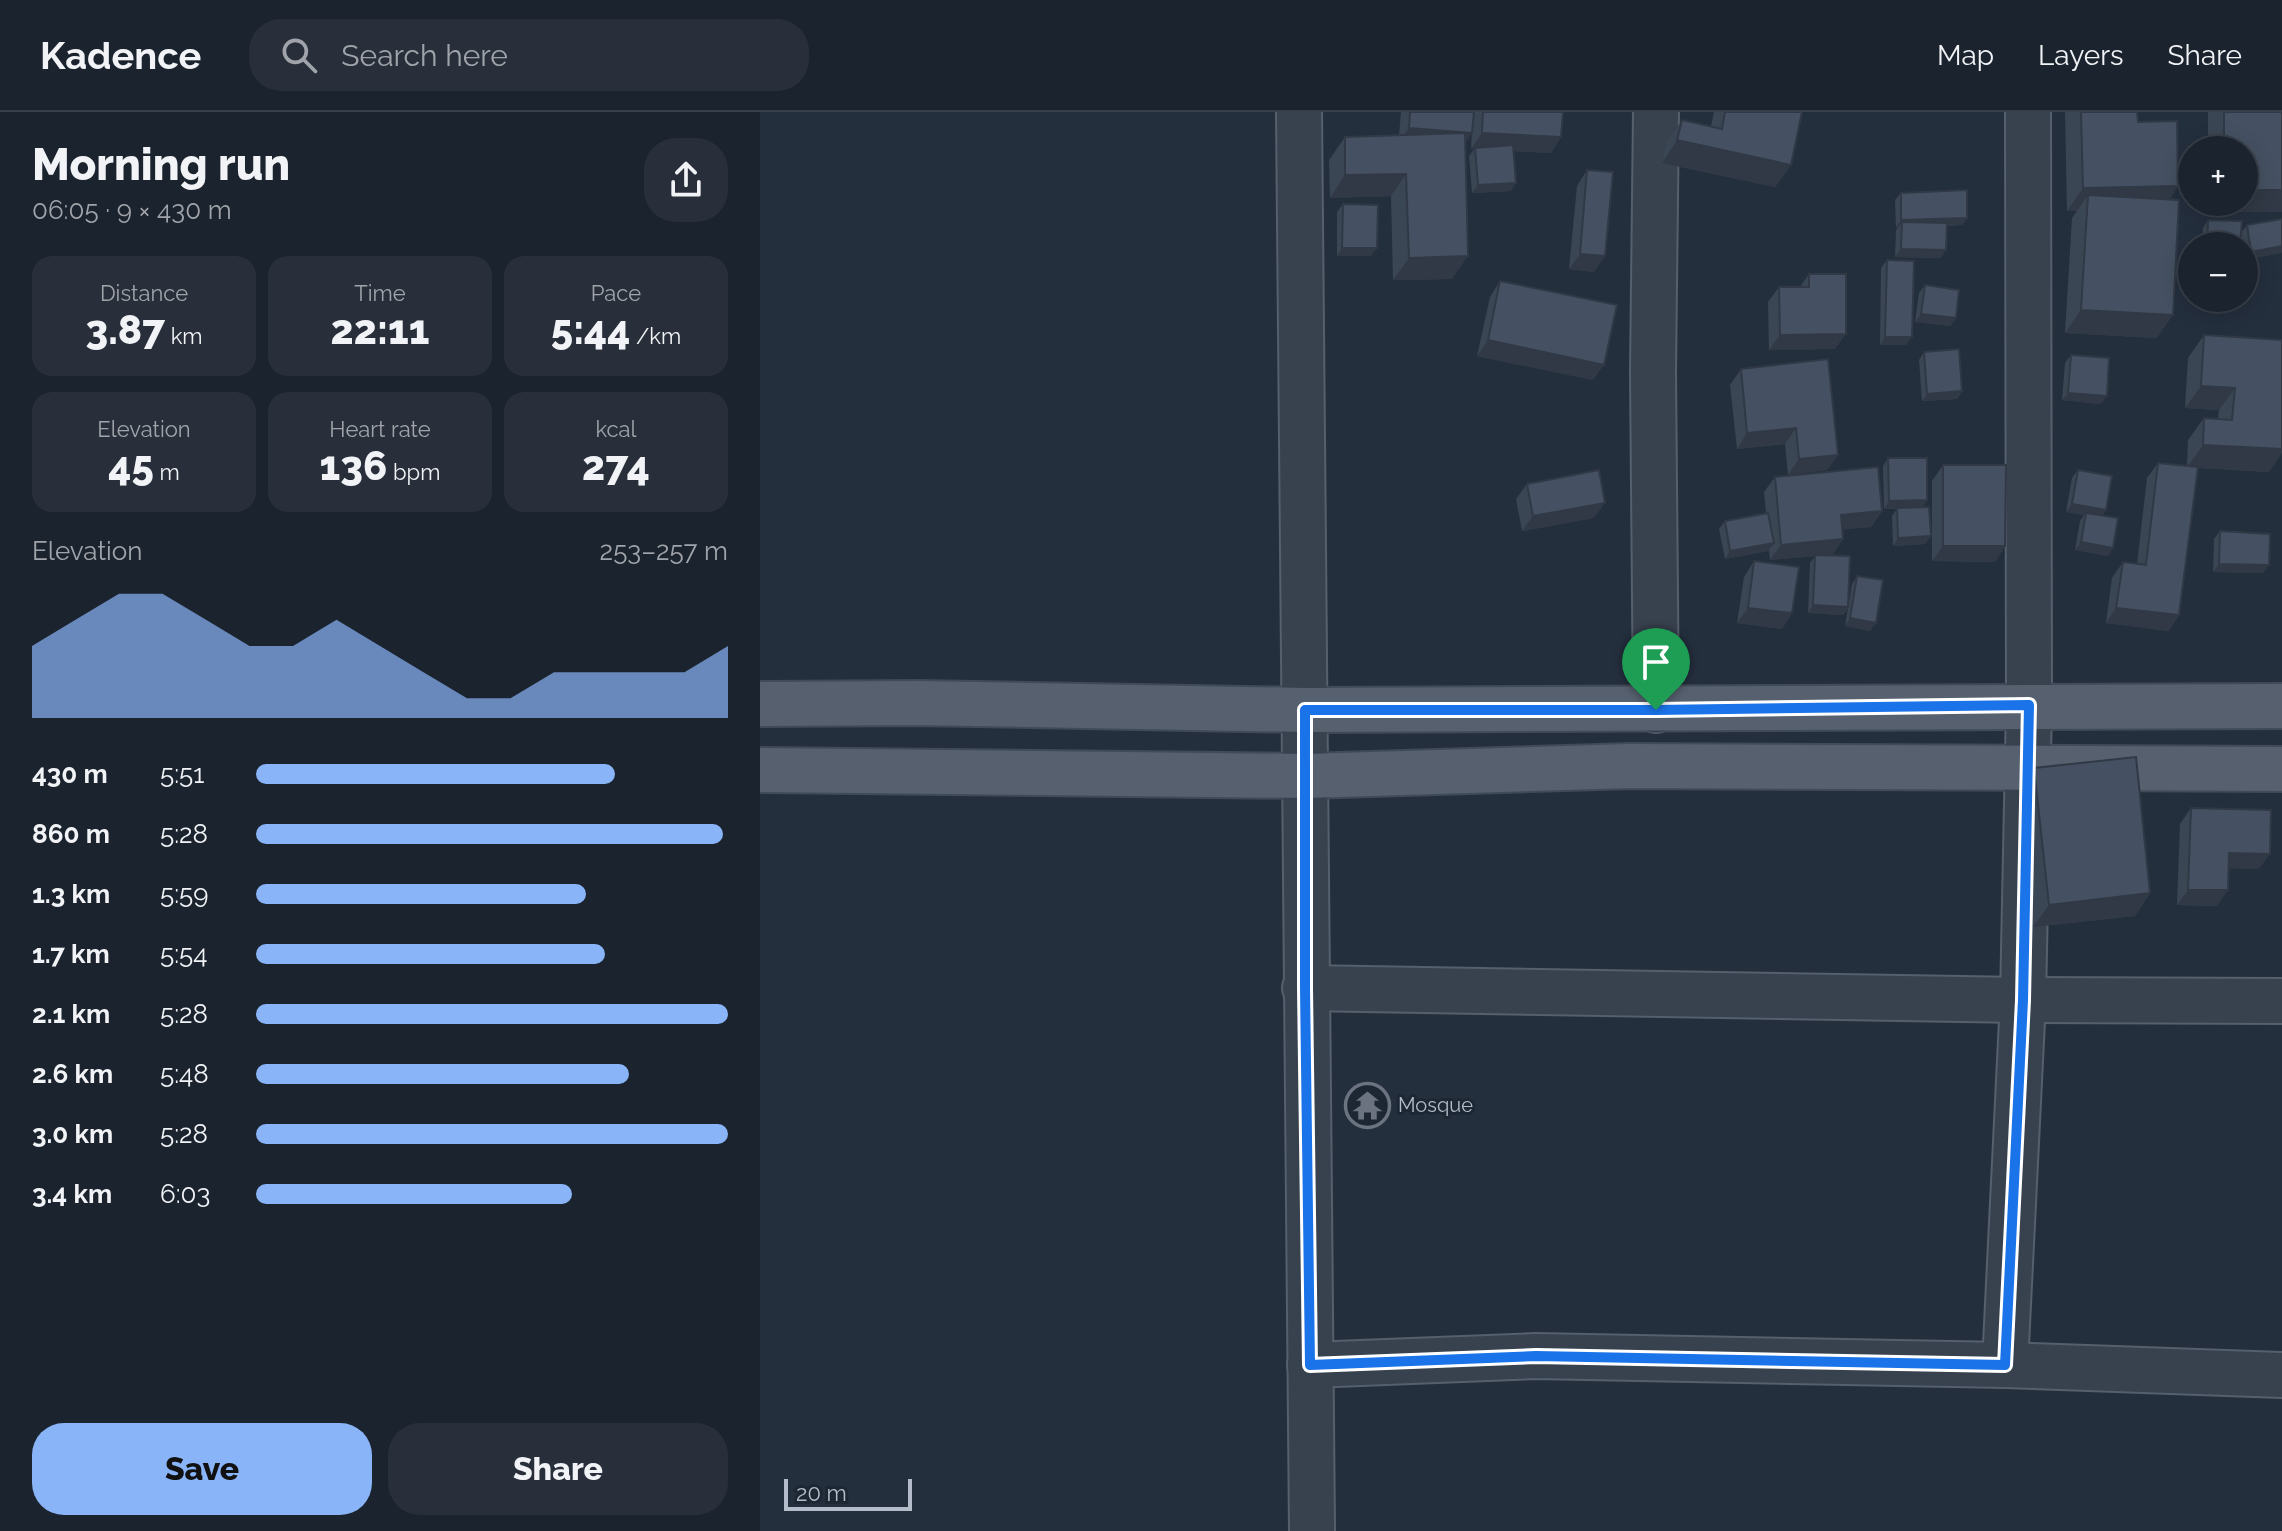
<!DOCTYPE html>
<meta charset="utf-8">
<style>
body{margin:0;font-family:Raleway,sans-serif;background:#282f3a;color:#f1f3f6;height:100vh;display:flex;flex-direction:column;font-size:30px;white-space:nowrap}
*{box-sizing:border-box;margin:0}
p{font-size:26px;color:#a0a4aa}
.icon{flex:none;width:44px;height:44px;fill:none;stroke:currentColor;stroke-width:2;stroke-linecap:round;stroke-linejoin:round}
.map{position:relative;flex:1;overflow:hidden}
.details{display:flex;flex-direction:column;background:#1b232e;width:760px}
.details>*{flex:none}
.buttons{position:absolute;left:1418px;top:24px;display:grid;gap:16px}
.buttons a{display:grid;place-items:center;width:80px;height:80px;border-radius:50%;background:#1b232e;box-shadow:0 4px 20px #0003,0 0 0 2px #39404a;font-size:40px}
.scale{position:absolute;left:24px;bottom:20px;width:128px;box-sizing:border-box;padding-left:8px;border:4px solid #b4bcc9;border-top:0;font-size:22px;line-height:28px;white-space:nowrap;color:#b4bcc9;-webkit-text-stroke:6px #1d2633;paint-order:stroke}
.pin{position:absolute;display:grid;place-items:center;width:68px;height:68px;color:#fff;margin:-82px -34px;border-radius:50% 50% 50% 0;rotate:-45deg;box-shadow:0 0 8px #0007}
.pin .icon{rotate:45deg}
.round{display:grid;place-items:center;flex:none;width:84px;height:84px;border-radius:32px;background:#282f3a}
.headline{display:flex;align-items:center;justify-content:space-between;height:136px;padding:0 32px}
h1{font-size:44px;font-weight:800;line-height:60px}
.figures{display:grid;grid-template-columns:repeat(3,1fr);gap:12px;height:136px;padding:8px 32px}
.figures div{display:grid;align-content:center;border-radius:20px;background:#282f3a;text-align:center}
.figures b{font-size:40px;font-weight:800}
.figures small{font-size:22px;font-weight:400}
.figures p{font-size:22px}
.chart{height:224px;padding:16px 32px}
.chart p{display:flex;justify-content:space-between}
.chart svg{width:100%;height:144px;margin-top:8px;fill:#8ab4f8;opacity:.7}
.button{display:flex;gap:16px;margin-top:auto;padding:16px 32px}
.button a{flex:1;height:92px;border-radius:32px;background:#8ab4f8;color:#111;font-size:32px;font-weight:800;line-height:92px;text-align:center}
.button a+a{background:#282f3a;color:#f1f3f6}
ul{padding:0 32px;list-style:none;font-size:26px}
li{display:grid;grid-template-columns:128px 96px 1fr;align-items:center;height:60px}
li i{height:20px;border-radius:10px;background:#8ab4f8}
header{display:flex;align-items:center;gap:48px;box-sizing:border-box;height:112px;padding:0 40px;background:#1b232e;border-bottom:2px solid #39404a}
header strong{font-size:38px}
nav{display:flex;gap:44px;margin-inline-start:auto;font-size:28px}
.search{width:560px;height:72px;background:#282f3a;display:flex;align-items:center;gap:20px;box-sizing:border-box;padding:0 28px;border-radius:32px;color:#a0a4aa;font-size:30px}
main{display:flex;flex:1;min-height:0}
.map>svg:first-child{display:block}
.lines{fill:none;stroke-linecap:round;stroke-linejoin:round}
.minor-casing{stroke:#565f6c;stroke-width:48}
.major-casing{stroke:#414a57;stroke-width:48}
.minor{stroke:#38414e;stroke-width:44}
.major{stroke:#56606e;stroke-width:44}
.wall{fill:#3b4654}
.shaded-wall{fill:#303945}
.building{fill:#455162;stroke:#303945;stroke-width:2}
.route-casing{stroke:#fff;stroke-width:16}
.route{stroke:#1a73e8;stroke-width:10}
.labels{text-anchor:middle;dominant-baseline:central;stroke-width:6;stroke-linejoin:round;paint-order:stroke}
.poi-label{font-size:20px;fill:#b4bcc9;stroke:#1d2633;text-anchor:start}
</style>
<header>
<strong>Kadence</strong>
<div class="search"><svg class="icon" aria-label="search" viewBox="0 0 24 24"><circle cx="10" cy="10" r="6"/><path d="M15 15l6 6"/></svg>Search here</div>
<nav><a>Map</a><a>Layers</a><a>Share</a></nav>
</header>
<main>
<section class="details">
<div class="headline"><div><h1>Morning run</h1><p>06:05 · 9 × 430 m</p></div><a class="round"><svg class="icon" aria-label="share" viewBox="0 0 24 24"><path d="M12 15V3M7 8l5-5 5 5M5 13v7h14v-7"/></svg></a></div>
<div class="figures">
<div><p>Distance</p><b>3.87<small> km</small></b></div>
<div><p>Time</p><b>22:11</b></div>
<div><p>Pace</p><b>5:44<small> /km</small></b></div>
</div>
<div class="figures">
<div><p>Elevation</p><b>45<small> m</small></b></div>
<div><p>Heart rate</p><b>136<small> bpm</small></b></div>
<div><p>kcal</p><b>274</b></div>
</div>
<div class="chart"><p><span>Elevation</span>253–257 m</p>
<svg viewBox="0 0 160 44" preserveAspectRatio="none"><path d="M0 44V22L10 14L20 6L30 6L40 14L50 22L60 22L70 14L80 22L90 30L100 38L110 38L120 30L130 30L140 30L150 30L160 22V44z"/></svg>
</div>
<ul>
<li><b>430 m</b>5:51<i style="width:76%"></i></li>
<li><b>860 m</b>5:28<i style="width:99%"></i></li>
<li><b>1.3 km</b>5:59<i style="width:70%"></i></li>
<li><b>1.7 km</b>5:54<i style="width:74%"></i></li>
<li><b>2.1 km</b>5:28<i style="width:100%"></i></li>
<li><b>2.6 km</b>5:48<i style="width:79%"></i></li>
<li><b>3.0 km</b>5:28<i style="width:100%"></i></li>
<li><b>3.4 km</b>6:03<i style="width:67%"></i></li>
</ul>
<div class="button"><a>Save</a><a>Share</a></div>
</section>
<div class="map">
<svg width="1522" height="1419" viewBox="0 0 1522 1419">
<rect width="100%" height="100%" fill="#242f3e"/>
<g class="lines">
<defs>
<g id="minor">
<path d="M539 0C542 473 547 946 552 1419"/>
<polyline points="896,598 893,260 896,0"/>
<polyline points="545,876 1263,888 1522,889"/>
<polyline points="550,1253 776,1244 1245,1253 1522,1263"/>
<polyline points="1245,1253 1263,888 1269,593 1268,0"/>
</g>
<g id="major">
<polyline points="0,592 158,591 545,598 1522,594"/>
<polyline points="0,658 546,664 870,654 1522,657"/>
</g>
</defs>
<!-- minor casing -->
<use href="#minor" class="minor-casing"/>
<!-- major casing -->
<use href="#major" class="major-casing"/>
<!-- minor -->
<use href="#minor" class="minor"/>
<!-- major -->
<use href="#major" class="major"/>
</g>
<!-- wall -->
<g class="wall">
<polygon points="641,0 803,0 801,25 791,41 754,39 751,79 712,81 709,44 714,37 711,37 712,17 712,21 705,31 692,167 633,168 631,84 570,86 569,48 585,25 639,23"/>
<polygon points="954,0 1042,0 1031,53 1015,75 902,51 907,30 922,8 951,14"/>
<polygon points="1305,0 1377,0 1378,10 1418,74 1409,88 1397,226 1305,221 1312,106 1317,99 1307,99"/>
<polygon points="1448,0 1522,0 1522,100 1448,100 1448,90 1484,90 1484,38 1448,38"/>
<polygon points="827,58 834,160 809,157 817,74"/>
<polygon points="1141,81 1207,106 1202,113 1187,114 1181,146 1135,145 1136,118 1138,116 1136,116 1135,88"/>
<polygon points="583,92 611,144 577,144 577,100"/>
<polygon points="1522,107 1486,148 1481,121 1487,113"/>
<polygon points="1448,108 1480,134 1442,134 1443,116"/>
<polygon points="1127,148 1146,233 1120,233 1121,156"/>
<polygon points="1049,162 1075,237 1009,238 1008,190 1019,175 1040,175"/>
<polygon points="740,169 833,268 717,244 730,185"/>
<polygon points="1165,173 1196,206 1190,214 1155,210 1159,181"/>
<polygon points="1444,223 1522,228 1509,360 1438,356 1419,503 1409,519 1346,511 1352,466 1363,450 1377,452 1387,366 1398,351 1427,354 1428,328 1444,306 1458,307 1459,298 1425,296 1428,246"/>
<polygon points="1164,240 1202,279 1197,287 1162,289 1159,248"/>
<polygon points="1311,243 1341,292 1302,288 1305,251"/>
<polygon points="981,257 1078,343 1067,358 1028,363 1025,332 977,337 970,273"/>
<polygon points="1128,346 1167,388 1162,395 1171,424 1165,432 1133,434 1132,404 1137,397 1124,397 1123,354"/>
<polygon points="1183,353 1245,434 1235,450 1172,449 1172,369"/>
<polygon points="1318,358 1346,398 1342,404 1348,444 1315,438 1320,409 1324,403 1306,400 1312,366"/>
<polygon points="1015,365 1122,399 1111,415 1082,417 1083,427 1072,443 1064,444 1089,491 1092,472 1097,464 1110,519 1085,514 1088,496 1083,503 1048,501 1050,451 1055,444 1010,448 1009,438 1008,439 965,447 959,417 965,409 1006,401 1004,380"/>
<polygon points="767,372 834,406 762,419 756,387"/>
<polygon points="1460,419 1503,461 1453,460 1454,427"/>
<polygon points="994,449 1032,501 1022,517 977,511 984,465"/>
<polygon points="1274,656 1390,781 1375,804 1273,815 1259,679"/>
<polygon points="1431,696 1499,757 1468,756 1457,794 1417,793 1420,712"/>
</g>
<!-- shaded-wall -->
<g class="shaded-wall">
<polygon points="649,16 712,21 701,37 638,31"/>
<polygon points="722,21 801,25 791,41 711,37"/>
<polygon points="917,28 1031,53 1015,75 902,51"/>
<polygon points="646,62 631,84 570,86 585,63"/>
<polygon points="756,71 751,79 712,81 718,73"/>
<polygon points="1418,74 1402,97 1328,83 1317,99 1307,99 1323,76"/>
<polygon points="1484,78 1522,78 1522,100 1448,100 1455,90 1484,90"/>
<polygon points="1207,106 1202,113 1142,116 1142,110 1138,116 1136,116 1141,108"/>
<polygon points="1522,134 1522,141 1486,148 1491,140"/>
<polygon points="582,136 617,136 611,144 577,144"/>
<polygon points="1141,137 1186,138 1181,146 1135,145"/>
<polygon points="820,142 845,144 834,160 809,157"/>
<polygon points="708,144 692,167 633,168 649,146"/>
<polygon points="1321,198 1413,203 1397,226 1305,221"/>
<polygon points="1161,202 1196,206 1190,214 1155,210"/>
<polygon points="1086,222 1075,237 1009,238 1020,223"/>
<polygon points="1125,225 1152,225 1146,233 1120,233"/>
<polygon points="728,228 844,253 833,268 717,244"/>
<polygon points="1441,274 1475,276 1459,298 1425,296"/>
<polygon points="1202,279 1197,287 1162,289 1167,282"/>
<polygon points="1308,281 1347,284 1341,292 1302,288"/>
<polygon points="1036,316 1025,332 977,337 987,321"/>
<polygon points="1443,333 1522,337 1522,341 1509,360 1427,355"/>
<polygon points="1078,343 1067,358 1028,363 1039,347"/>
<polygon points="1167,388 1162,396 1124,397 1129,389"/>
<polygon points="845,391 834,406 762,419 773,404"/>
<polygon points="1312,392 1346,398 1341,406 1326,401 1324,403 1306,400"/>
<polygon points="1122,399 1111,415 1070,419 1081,403"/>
<polygon points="1171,424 1165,432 1133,434 1138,426"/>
<polygon points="1083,427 1072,443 1010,448 1021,433"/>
<polygon points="1321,430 1353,436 1348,444 1315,438"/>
<polygon points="1014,431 1008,439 965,447 970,439"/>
<polygon points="1183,434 1245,434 1235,450 1172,449"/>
<polygon points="1459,452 1509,453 1503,461 1453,460"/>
<polygon points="1053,493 1088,495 1083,503 1048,501"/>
<polygon points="988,496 1032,501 1022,517 977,511"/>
<polygon points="1356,496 1419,503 1409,519 1346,511"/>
<polygon points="1090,506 1116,511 1110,519 1085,514"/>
<polygon points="1469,741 1510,742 1499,757 1458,756"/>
<polygon points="1428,778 1468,778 1457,794 1417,793"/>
<polygon points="1390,781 1375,804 1273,815 1289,793"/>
</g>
<!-- building -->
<g class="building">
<polygon points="650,0 714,0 712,21 649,16"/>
<polygon points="723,0 803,0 801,25 722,21"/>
<polygon points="965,0 1042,0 1031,53 917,28 922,8 962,17"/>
<polygon points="1321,0 1377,0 1378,10 1417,9 1418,74 1323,76"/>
<polygon points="1464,0 1522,0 1522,78 1484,78 1484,38 1464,38"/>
<polygon points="705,21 708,144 649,146 646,62 585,63 585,25"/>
<polygon points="753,33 756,71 718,73 715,36"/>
<polygon points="827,58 853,60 845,144 820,142"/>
<polygon points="1207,78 1207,106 1141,108 1141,81"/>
<polygon points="1328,83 1419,88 1413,203 1321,198"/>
<polygon points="583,92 618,93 617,136 582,136"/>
<polygon points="1522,107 1522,134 1491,140 1487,113"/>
<polygon points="1448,108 1482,109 1480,134 1447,134"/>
<polygon points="1142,110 1187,111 1186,138 1141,137"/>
<polygon points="1127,148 1154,149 1152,225 1125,225"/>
<polygon points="1049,162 1086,162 1086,222 1020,223 1019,175 1049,175"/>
<polygon points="740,169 857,193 844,253 728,228"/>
<polygon points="1165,173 1199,178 1196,206 1161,202"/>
<polygon points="1444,223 1522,228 1522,337 1443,333 1444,306 1472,308 1475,276 1441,274"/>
<polygon points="1199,237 1202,279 1167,282 1164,240"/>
<polygon points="1311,243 1349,246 1347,284 1308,281"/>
<polygon points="1068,247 1078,343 1039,347 1036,316 987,321 981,257"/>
<polygon points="1128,346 1167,346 1167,388 1129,389"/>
<polygon points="1398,351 1438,355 1419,503 1356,496 1363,450 1386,453"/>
<polygon points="1183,353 1246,353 1245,434 1183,434"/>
<polygon points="1118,355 1122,399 1081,403 1083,427 1021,433 1015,365"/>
<polygon points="839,358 845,391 773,404 767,372"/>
<polygon points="1318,358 1352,364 1346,398 1312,392"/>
<polygon points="1169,395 1171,424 1138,426 1137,396"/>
<polygon points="1008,401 1014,431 970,439 965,409"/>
<polygon points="1326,401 1358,406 1353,436 1321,430"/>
<polygon points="1460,419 1510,422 1509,453 1459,452"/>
<polygon points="1055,443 1090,444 1088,495 1053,493"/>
<polygon points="994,449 1039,455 1032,501 988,496"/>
<polygon points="1097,464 1123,468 1116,511 1090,506"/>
<polygon points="1376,645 1390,781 1289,793 1274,656"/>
<polygon points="1431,696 1511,698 1510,742 1469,741 1468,778 1428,778"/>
</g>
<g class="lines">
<defs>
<polygon id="route" points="1269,593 1263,888 1245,1253 776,1244 550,1253 545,876 545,598 896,598"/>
</defs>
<!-- route casing -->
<use href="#route" class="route-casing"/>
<!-- route -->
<use href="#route" class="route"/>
</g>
<!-- icons -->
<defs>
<symbol id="temple-ring" viewBox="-11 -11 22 22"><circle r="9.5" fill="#1d2633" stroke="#6b7280" stroke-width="1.5"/><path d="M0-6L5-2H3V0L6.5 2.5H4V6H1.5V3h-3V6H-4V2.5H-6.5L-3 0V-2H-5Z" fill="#6b7280"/></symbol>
</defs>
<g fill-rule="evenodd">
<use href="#temple-ring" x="582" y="968" width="51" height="51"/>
</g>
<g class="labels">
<!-- poi labels -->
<g class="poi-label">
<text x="638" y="993">Mosque</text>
</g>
</g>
</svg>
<div class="buttons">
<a>+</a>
<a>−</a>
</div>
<div class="scale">20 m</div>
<div class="pin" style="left:896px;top:598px;background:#1e9e55"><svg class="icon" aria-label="arrive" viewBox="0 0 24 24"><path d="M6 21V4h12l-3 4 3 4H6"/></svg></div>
</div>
</main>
